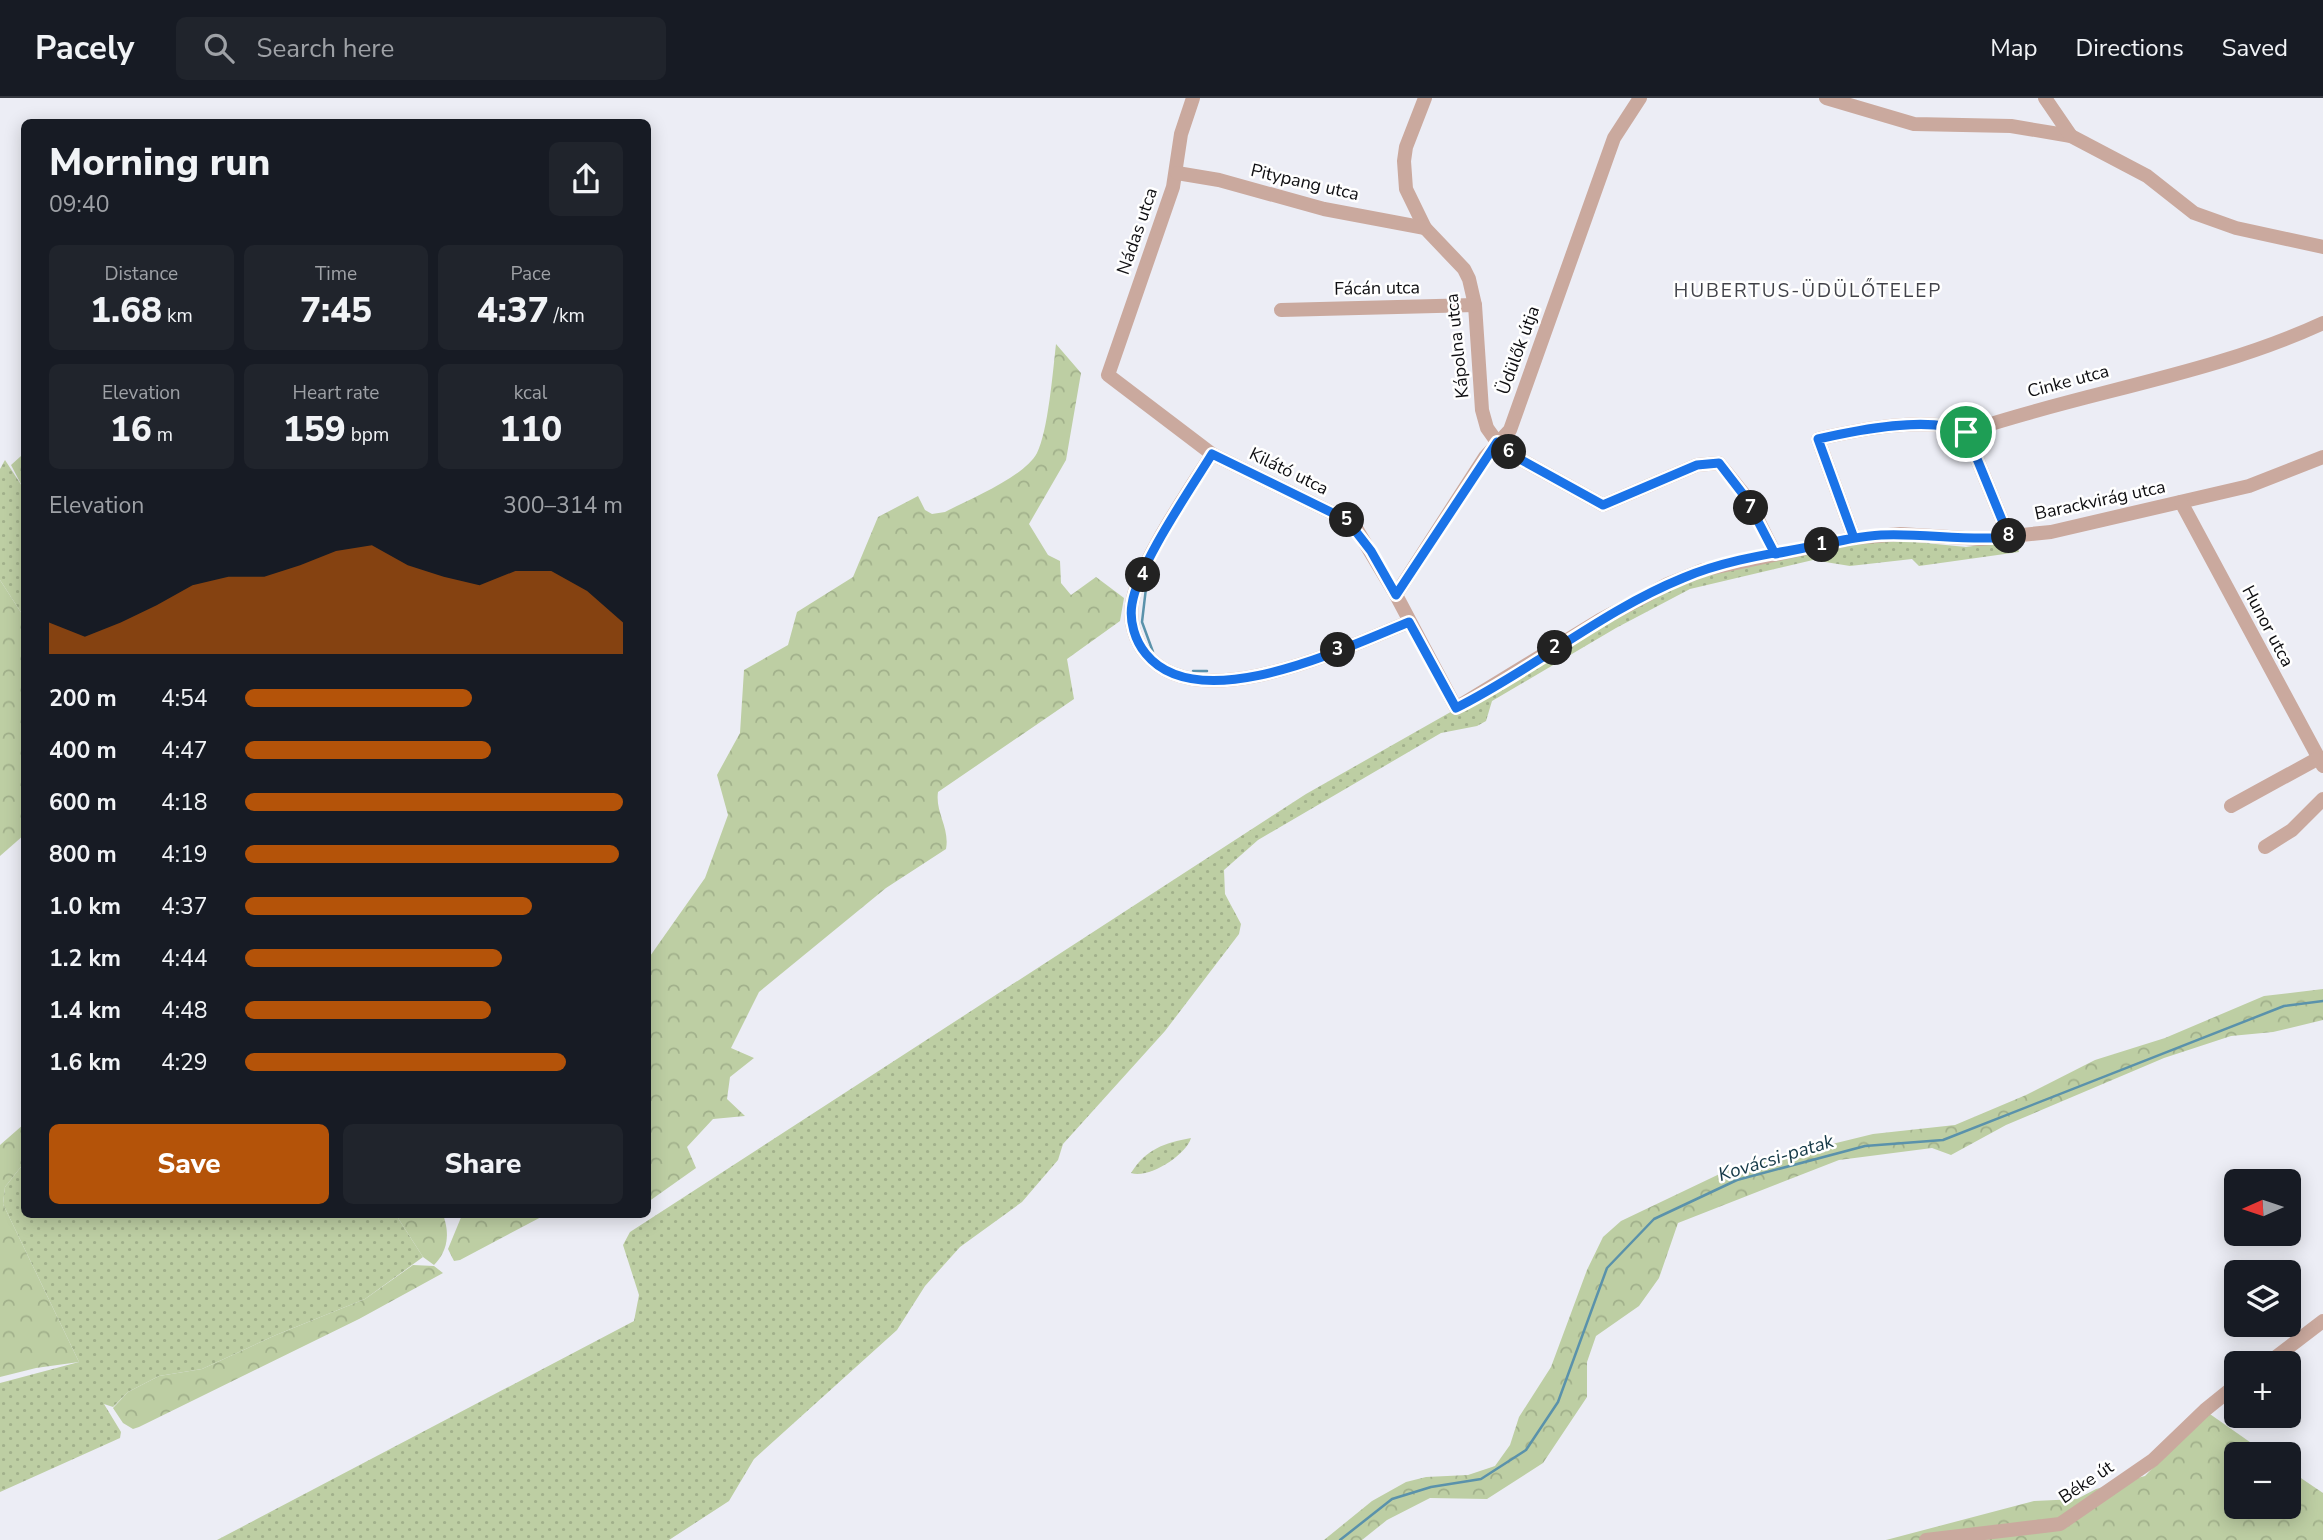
<!DOCTYPE html>
<meta charset="utf-8">
<style>
body{margin:0;font-family:"Nunito Sans",sans-serif;background:#20242c;color:#f1f3f6;height:100vh;display:flex;flex-direction:column;font-size:26px;white-space:nowrap}
*{box-sizing:border-box;margin:0}
p{font-size:23px;color:#9ea1a6}
.icon{flex:none;width:38px;height:38px;fill:none;stroke:currentColor;stroke-width:2;stroke-linecap:round;stroke-linejoin:round}
.map{position:relative;flex:1;overflow:hidden}
.drawer{position:absolute;left:21px;top:21px;width:630px;height:1099px;display:flex;flex-direction:column;background:#171b24;border-radius:10px;box-shadow:0 4px 18px #0003}
.drawer>*{flex:none}
.needle{width:46px;rotate:267deg}
.fabs{position:absolute;left:2224px;top:1071px;display:grid;gap:14px}
.fabs a{display:grid;place-items:center;width:77px;height:77px;border-radius:10px;background:#171b24;box-shadow:0 4px 18px #0003;font-size:35px}
.pin{position:absolute;display:grid;place-items:center;width:60px;height:60px;color:#fff;margin:-30px;border:4px solid #fff;border-radius:50%;box-shadow:0 2px 7px #0007}
.km{position:absolute;width:35px;height:35px;margin:-18px;border-radius:50%;background:#222;color:#fff;font-size:19px;line-height:35px;text-align:center}
.round{display:grid;place-items:center;flex:none;width:74px;height:74px;border-radius:10px;background:#20242c}
.overview{display:flex;align-items:center;justify-content:space-between;height:119px;padding:0 28px}
h1{font-size:38px;font-weight:800;line-height:52px}
.metrics{display:grid;grid-template-columns:repeat(3,1fr);gap:10px;height:119px;padding:7px 28px}
.metrics div{display:grid;align-content:center;border-radius:10px;background:#20242c;text-align:center}
.metrics b{font-size:35px;font-weight:800}
.metrics small{font-size:19px;font-weight:400}
.metrics p{font-size:19px}
.chart{height:196px;padding:14px 28px}
.chart p{display:flex;justify-content:space-between}
.chart svg{width:100%;height:126px;margin-top:7px;fill:#b45309;opacity:.7}
.cta{display:flex;gap:14px;margin-top:auto;padding:14px 28px}
.cta a{flex:1;height:80px;border-radius:10px;background:#b45309;color:#fff;font-size:28px;font-weight:800;line-height:80px;text-align:center}
.cta a+a{background:#20242c;color:#f1f3f6}
ul{padding:0 28px;list-style:none;font-size:23px}
li{display:grid;grid-template-columns:112px 84px 1fr;align-items:center;height:52px}
li i{height:18px;border-radius:9px;background:#b45309}
header{display:flex;align-items:center;gap:42px;box-sizing:border-box;height:98px;padding:0 35px;background:#171b24;border-bottom:2px solid #363941}
header strong{font-size:33px}
nav{display:flex;gap:38px;margin-inline-start:auto;font-size:24px}
.search{width:490px;height:63px;background:#20242c;display:flex;align-items:center;gap:18px;box-sizing:border-box;padding:0 24px;border-radius:10px;color:#9ea1a6;font-size:26px}
.map>svg:first-child{display:block}
.grass{fill:url(#grass-dots)}
.forest{fill:url(#forest-crowns)}
.lines{fill:none;stroke-linecap:round;stroke-linejoin:round}
.stream{stroke:#5a92ab;stroke-width:2.5}
.minor{stroke:#caa99e;stroke-width:14}
.route-casing{stroke:#fff;stroke-width:14}
.route{stroke:#1a73e8;stroke-width:9}
.labels{text-anchor:middle;dominant-baseline:central;stroke-width:5;stroke-linejoin:round;paint-order:stroke}
.street-label{font-size:18px;fill:#0f0f12;stroke:#fff}
.neighbourhood-label{font-size:19px;letter-spacing:2px;fill:#414249;stroke:#fff}
.water-label{font-size:19px;font-style:italic;fill:#133846;stroke:#fff}
</style>
<header>
<strong>Pacely</strong>
<div class="search"><svg class="icon" aria-label="search" viewBox="0 0 24 24"><circle cx="10" cy="10" r="6"/><path d="M15 15l6 6"/></svg>Search here</div>
<nav><a>Map</a><a>Directions</a><a>Saved</a></nav>
</header>
<div class="map">
<svg width="2323" height="1442" viewBox="0 0 2323 1442">
<defs>
<pattern id="grass-dots" width="8" height="8" patternUnits="userSpaceOnUse" patternTransform="scale(1.75)"><rect width="8" height="8" fill="#bdcea3"/><path d="M2 2h.1M6 6h.1" fill="none" stroke="#a1b08b" stroke-width="1.8" stroke-linecap="round"/></pattern>
<pattern id="forest-crowns" width="20" height="18" patternUnits="userSpaceOnUse" patternTransform="scale(1.75)"><rect width="20" height="18" fill="#bdcea3"/><path d="M2 6a3 3 0 1 1 6 0M12 15a3 3 0 1 1 6 0" fill="none" stroke="#a1b08b"/></pattern>
</defs>
<rect width="100%" height="100%" fill="#ecedf5"/>
<!-- grass -->
<g class="grass">
<polygon points="5,362 22,388 24,519 0,482 0,371"/>
<polygon points="1875,440 1966,449 2015,442 2019,454 1919,468 1912,461 1850,468 1813,462 1690,491 1616,530 1492,603 1486,623 1477,628 1441,635 1258,742 1224,772 1225,796 1241,826 1239,836 1165,933 1063,1046 1058,1062 1022,1104 960,1149 925,1188 897,1232 754,1361 729,1403 669,1442 217,1442 634,1223 639,1197 623,1147 630,1134 1306,696 1659,496 1702,479"/>
<path d="M1191 1040C1186 1057 1149 1081 1131 1075 1146 1051 1164 1045 1191 1040Z"/>
<polygon points="24,1065 24,1116 396,1117 423,1159 365,1201 276,1237 202,1271 159,1278 128,1294 113,1309 104,1306 121,1334 120,1340 0,1394 0,1285 79,1264 3,1106 5,1089"/>
</g>
<!-- forest -->
<g class="forest">
<path d="M1056 246 1081 275 1066 362 1029 426 1048 457 1060 463 1061 485 1071 497 1096 479 1124 500 1120 523 1067 561 1074 601 938 694C935 714 950 730 946 751L886 790 759 894 731 950 754 960 730 979 727 1001 745 1018 713 1021 687 1049 696 1070 648 1104V861L705 780 728 717 717 677 740 635 744 572 788 547 797 514 853 479 878 419 918 398 925 412 932 416 945 414C970 401 1024 379 1037 355 1048 334 1053 272 1056 246Z"/>
<polygon points="21,358 24,365 24,410 22,388 11,367"/>
<polygon points="0,482 24,519 24,737 0,758"/>
<polygon points="2323,891 2323,922 2273,934 2231,938 2164,960 2006,1027 1951,1057 1932,1050 1839,1062 1678,1125 1659,1180 1639,1208 1596,1238 1587,1264 1587,1299 1543,1365 1487,1401 1430,1400 1387,1422 1362,1442 1324,1442 1372,1403 1406,1384 1426,1379 1468,1377 1495,1368 1510,1347 1519,1319 1551,1269 1587,1172 1603,1139 1621,1123 1730,1071 1873,1036 1955,1027 2026,997 2095,962 2165,940 2264,898"/>
<polygon points="24,1026 24,1065 5,1089 3,1106 79,1264 36,1270 0,1279 0,1047"/>
<path d="M396 1117H443C450 1135 448 1153 434 1167L423 1159Z"/>
<polygon points="462,1117 462,1116 545,1117 460,1162 454,1163 448,1151"/>
<polygon points="413,1167 434,1168 443,1175 359,1221 139,1329 133,1331 123,1325 113,1310 128,1294 159,1278 202,1271 276,1237 365,1201"/>
<polygon points="2207,1314 2267,1356 2236,1356 2236,1409 2289,1409 2289,1372 2323,1395 2323,1442 1886,1442 2034,1403 2077,1401 2096,1391 2145,1378"/>
</g>
<g class="lines">
<!-- stream -->
<g class="stream">
<polyline points="1146,490 1142,524 1153,554"/>
<polyline points="1193,573 1207,573"/>
<polyline points="1340,1442 1392,1401 1431,1389 1481,1381 1526,1352 1558,1304 1607,1170 1654,1121 1737,1082 1865,1048 1943,1042 2284,908 2323,903"/>
</g>
<!-- minor -->
<g class="minor">
<polyline points="1193,0 1181,36 1173,89 1108,277 1212,356 1347,422 1356,430 1396,497 1456,610 1600,522 1668,486 1703,472 1854,440 1900,436 1981,441 2051,434 2249,388 2323,359"/>
<polyline points="1425,0 1406,49 1404,63 1406,91 1425,130 1464,171 1469,181 1475,207 1482,312 1487,330 1497,344 1518,360 1603,407 1697,367 1719,365 1747,400 1775,456"/>
<polyline points="1826,0 1914,26 2011,28 2071,38 2147,78 2194,115 2236,130 2323,149"/>
<polyline points="2045,0 2071,38"/>
<polyline points="1177,75 1219,82 1324,111 1425,130"/>
<polyline points="1281,212 1475,207"/>
<polyline points="1966,334 2009,439"/>
<path d="M1212 356C1190 391 1137 468 1132 506 1129 523 1135 543 1146 556 1199 621 1347 549 1409 524"/>
<polyline points="2181,404 2323,668"/>
<path d="M1854 440 1818 341C1857 332 1929 317 1966 334 2083 294 2211 277 2323 225"/>
<polyline points="1396,497 1485,359 1510,332 1614,40 1640,0"/>
<polyline points="2231,708 2317,661"/>
<polyline points="2265,749 2292,732 2323,701"/>
<polyline points="2268,1265 2323,1223"/>
<polyline points="1926,1442 2060,1426 2153,1362 2205,1312 2236,1287"/>
</g>
</g>
<g class="lines">
<defs>
<path id="route" d="M1966 334C1929 317 1857 332 1818 341L1854 440C1798 453 1737 457 1683 480 1602 513 1534 571 1456 610L1409 524C1347 549 1199 621 1146 556 1135 543 1129 523 1132 506 1138 467 1190 392 1212 356L1347 422 1371 453 1396 497 1497 344 1518 360 1603 407 1697 367 1719 365 1746 400 1775 456C1810 450 1845 439 1881 437 1924 435 1966 443 2009 439L1966 334"/>
</defs>
<!-- route casing -->
<use href="#route" class="route-casing"/>
<!-- route -->
<use href="#route" class="route"/>
</g>
<g class="labels">
<!-- street labels -->
<g class="street-label">
<text transform="translate(1305 84) rotate(13)">Pitypang utca</text>
<text transform="translate(1137 133) rotate(-71)">Nádas utca</text>
<text transform="translate(1377 190) rotate(-1)">Fácán utca</text>
<text transform="translate(1457 248) rotate(-96)">Kápolna utca</text>
<text transform="translate(1518 252) rotate(-70)">Üdülők útja</text>
<text transform="translate(2068 283) rotate(-15)">Cinke utca</text>
<text transform="translate(1289 373) rotate(26)">Kilátó utca</text>
<text transform="translate(2100 402) rotate(-12)">Barackvirág utca</text>
<text transform="translate(2268 528) rotate(62)">Hunor utca</text>
<text transform="translate(2086 1384) rotate(-34)">Béke út</text>
</g>
<!-- neighbourhood labels -->
<g class="neighbourhood-label">
<text x="1808" y="193">HUBERTUS-ÜDÜLŐTELEP</text>
</g>
<!-- water labels -->
<g class="water-label">
<text transform="translate(1776 1060) rotate(-17)">Kovácsi-patak</text>
</g>
</g>
</svg>
<div class="fabs">
<a><svg class="needle" viewBox="-14 -14 28 28"><path d="M0-13l5 13h-10z" fill="#e53935"/><path d="M0 13l5-13h-10z" fill="#9ea1a6"/></svg></a>
<a><svg class="icon" aria-label="layers" viewBox="0 0 24 24"><path d="M12 4l9 5-9 5-9-5zM3 14l9 5 9-5"/></svg></a>
<a>+</a>
<a>−</a>
</div>
<div class="pin" style="left:1966px;top:334px;background:#1e9e55"><svg class="icon" aria-label="arrive" viewBox="0 0 24 24"><path d="M6 21V4h12l-3 4 3 4H6"/></svg></div>
<b class="km" style="left:1822px;top:447px">1</b>
<b class="km" style="left:1555px;top:550px">2</b>
<b class="km" style="left:1338px;top:552px">3</b>
<b class="km" style="left:1143px;top:477px">4</b>
<b class="km" style="left:1347px;top:422px">5</b>
<b class="km" style="left:1509px;top:354px">6</b>
<b class="km" style="left:1751px;top:410px">7</b>
<b class="km" style="left:2009px;top:438px">8</b>
<section class="drawer">
<div class="overview"><div><h1>Morning run</h1><p>09:40</p></div><a class="round"><svg class="icon" aria-label="share" viewBox="0 0 24 24"><path d="M12 15V3M7 8l5-5 5 5M5 13v7h14v-7"/></svg></a></div>
<div class="metrics">
<div><p>Distance</p><b>1.68<small> km</small></b></div>
<div><p>Time</p><b>7:45</b></div>
<div><p>Pace</p><b>4:37<small> /km</small></b></div>
</div>
<div class="metrics">
<div><p>Elevation</p><b>16<small> m</small></b></div>
<div><p>Heart rate</p><b>159<small> bpm</small></b></div>
<div><p>kcal</p><b>110</b></div>
</div>
<div class="chart"><p><span>Elevation</span>300–314 m</p>
<svg viewBox="0 0 160 44" preserveAspectRatio="none"><path d="M0 44V33L10 38L20 33L30 27L40 20L50 17L60 17L70 13L80 8L90 6L100 13L110 17L120 20L130 15L140 15L150 22L160 33V44z"/></svg>
</div>
<ul>
<li><b>200 m</b>4:54<i style="width:60%"></i></li>
<li><b>400 m</b>4:47<i style="width:65%"></i></li>
<li><b>600 m</b>4:18<i style="width:100%"></i></li>
<li><b>800 m</b>4:19<i style="width:99%"></i></li>
<li><b>1.0 km</b>4:37<i style="width:76%"></i></li>
<li><b>1.2 km</b>4:44<i style="width:68%"></i></li>
<li><b>1.4 km</b>4:48<i style="width:65%"></i></li>
<li><b>1.6 km</b>4:29<i style="width:85%"></i></li>
</ul>
<div class="cta"><a>Save</a><a>Share</a></div>
</section>
</div>
